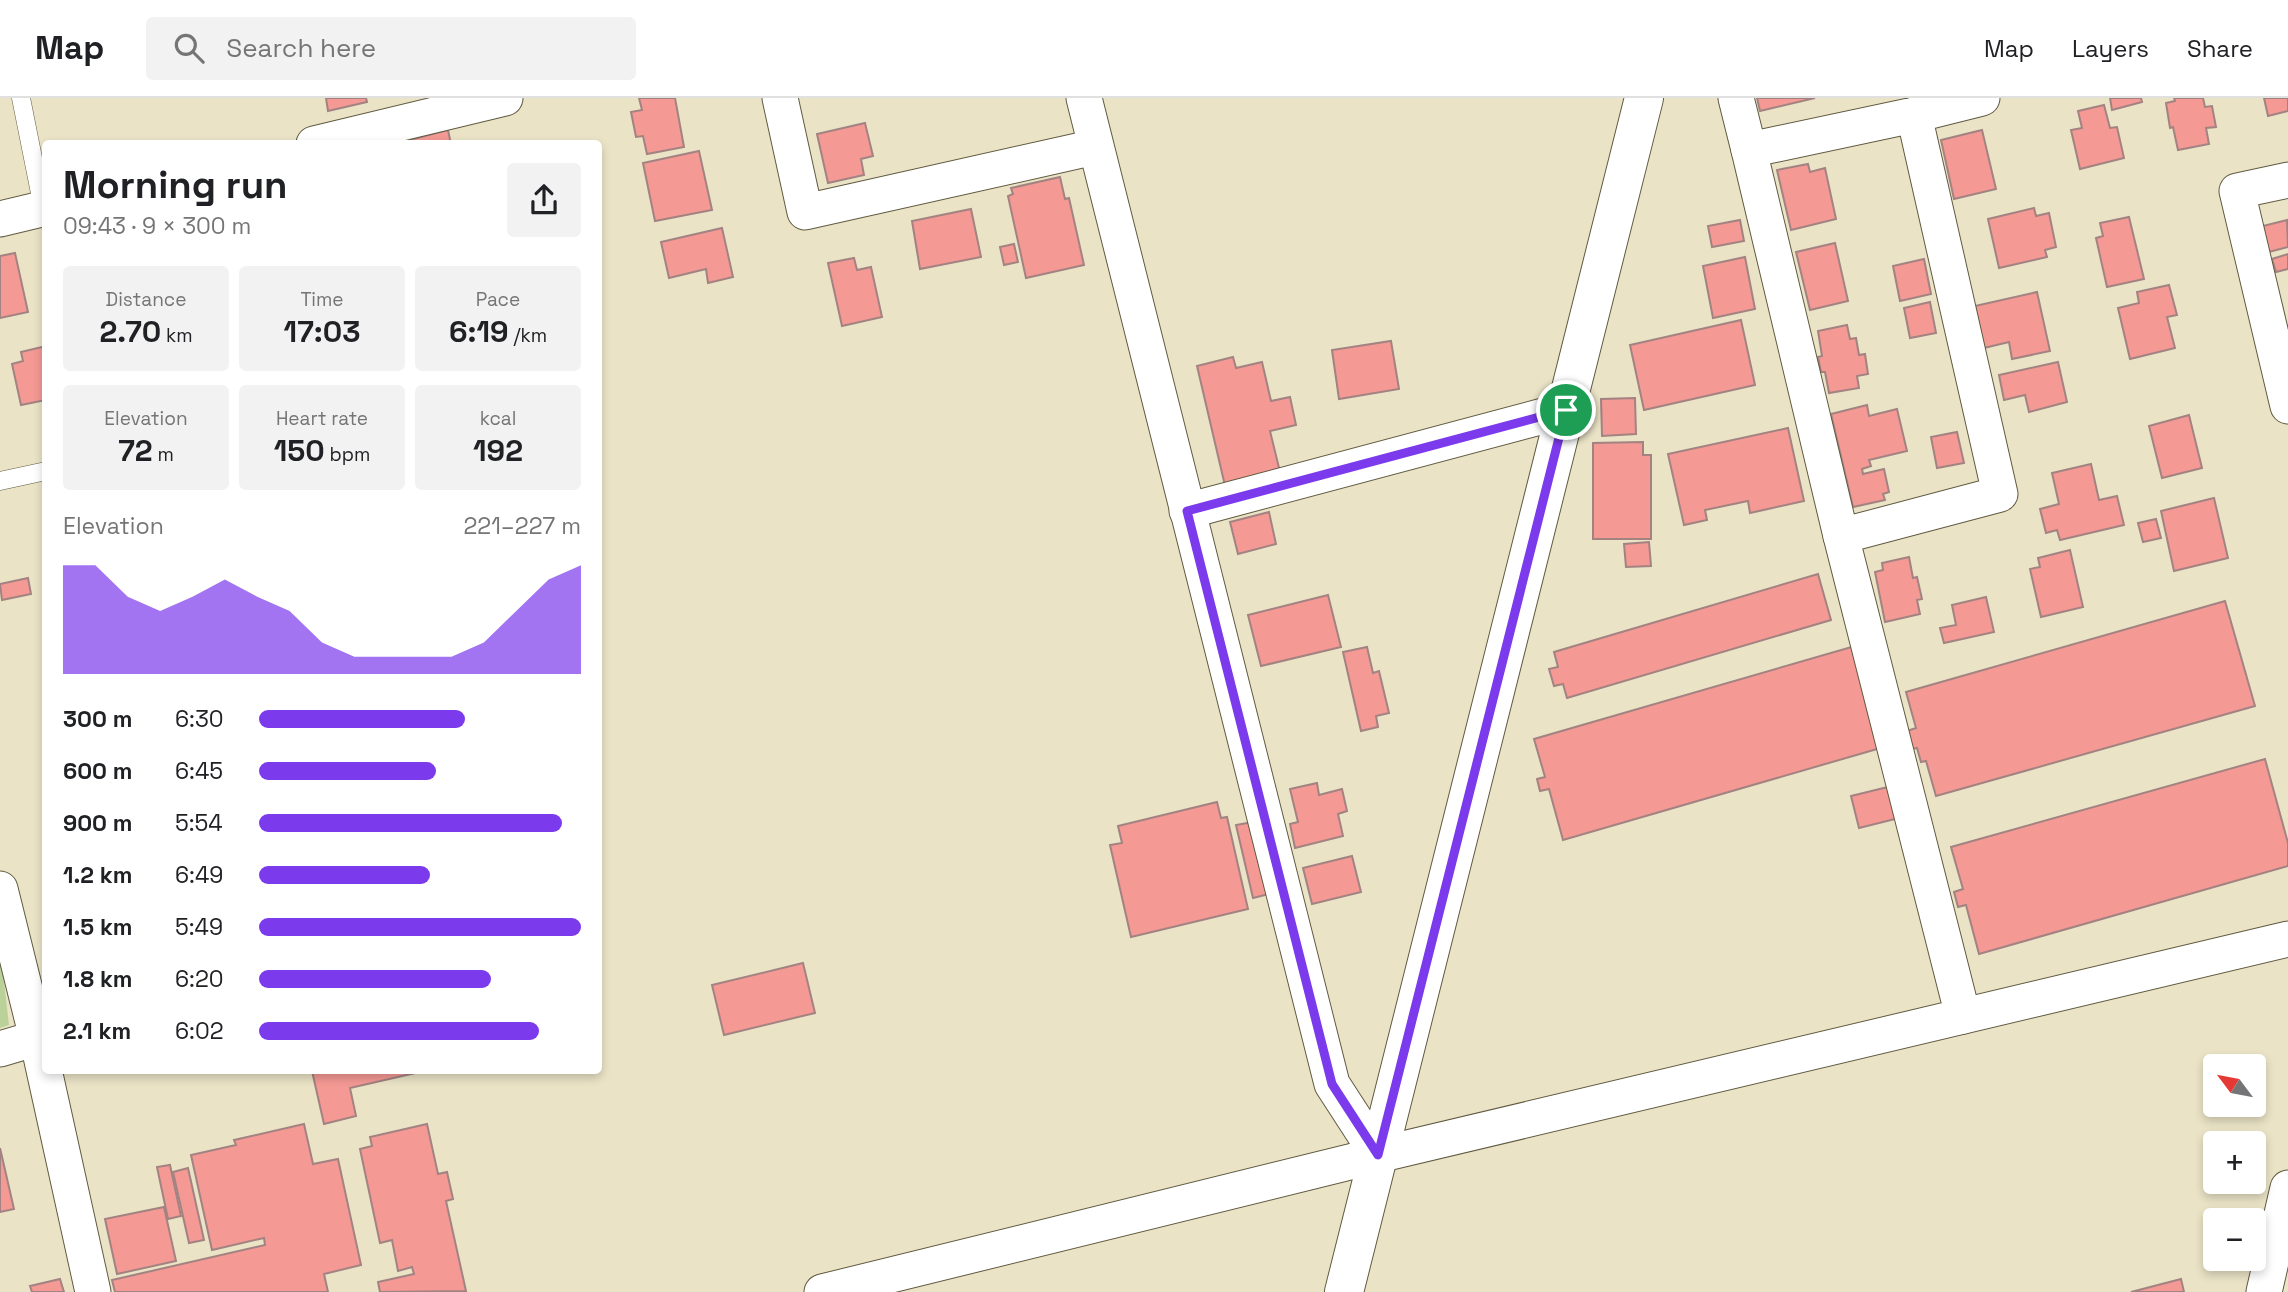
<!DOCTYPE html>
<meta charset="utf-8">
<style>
body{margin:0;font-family:"Space Grotesk",sans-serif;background:#f2f2f2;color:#202124;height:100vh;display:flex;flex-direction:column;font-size:26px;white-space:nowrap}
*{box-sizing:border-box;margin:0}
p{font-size:23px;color:#757577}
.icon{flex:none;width:38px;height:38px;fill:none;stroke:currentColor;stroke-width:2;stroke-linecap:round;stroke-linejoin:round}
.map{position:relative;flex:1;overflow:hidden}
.side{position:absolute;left:42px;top:42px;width:560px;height:934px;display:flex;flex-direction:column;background:#fff;border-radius:7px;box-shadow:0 4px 10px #0003}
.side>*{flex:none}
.needle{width:46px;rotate:302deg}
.controls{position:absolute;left:2203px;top:956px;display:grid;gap:14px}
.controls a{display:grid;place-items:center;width:63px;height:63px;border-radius:7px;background:#fff;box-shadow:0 4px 10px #0003;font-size:35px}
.pin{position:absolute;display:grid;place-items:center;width:60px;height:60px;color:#fff;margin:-30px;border:4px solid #fff;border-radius:50%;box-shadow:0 2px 7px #0007}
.round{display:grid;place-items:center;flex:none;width:74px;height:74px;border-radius:7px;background:#f2f2f2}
.head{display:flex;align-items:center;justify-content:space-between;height:119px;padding:0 21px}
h1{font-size:38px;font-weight:700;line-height:52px}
.stats{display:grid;grid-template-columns:repeat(3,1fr);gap:10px;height:119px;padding:7px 21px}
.stats div{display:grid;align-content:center;border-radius:7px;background:#f2f2f2;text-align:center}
.stats b{font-size:30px;font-weight:700}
.stats small{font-size:19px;font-weight:400}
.stats p{font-size:19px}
.chart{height:196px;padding:14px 21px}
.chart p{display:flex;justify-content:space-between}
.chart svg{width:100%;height:126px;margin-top:7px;fill:#7c3aed;opacity:.7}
ul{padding:0 21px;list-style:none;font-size:23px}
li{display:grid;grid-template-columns:112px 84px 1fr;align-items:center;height:52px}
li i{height:18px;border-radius:9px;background:#7c3aed}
header{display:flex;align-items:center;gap:42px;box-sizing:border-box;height:98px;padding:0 35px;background:#fff;border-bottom:2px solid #e0e0e0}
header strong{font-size:33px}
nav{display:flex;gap:38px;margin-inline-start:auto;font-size:24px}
.search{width:490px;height:63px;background:#f2f2f2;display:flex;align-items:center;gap:18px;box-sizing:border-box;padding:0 24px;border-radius:7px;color:#757577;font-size:26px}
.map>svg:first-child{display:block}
.green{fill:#bad199}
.building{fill:#f49994;stroke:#a38381;stroke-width:2}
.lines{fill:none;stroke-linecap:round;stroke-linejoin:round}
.service-casing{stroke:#605a41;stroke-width:19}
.minor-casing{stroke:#605a41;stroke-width:37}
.tertiary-casing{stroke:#605a41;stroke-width:40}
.service{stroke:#fff;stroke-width:18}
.minor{stroke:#fff;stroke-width:35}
.tertiary{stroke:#fff;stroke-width:38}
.route-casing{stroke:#fff;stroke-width:14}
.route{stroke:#7c3aed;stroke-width:9}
</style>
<header>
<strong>Map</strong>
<div class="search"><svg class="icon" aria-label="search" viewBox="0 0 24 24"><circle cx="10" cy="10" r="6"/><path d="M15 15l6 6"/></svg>Search here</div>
<nav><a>Map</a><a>Layers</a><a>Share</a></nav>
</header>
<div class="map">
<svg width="2288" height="1194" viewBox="0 0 2288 1194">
<rect width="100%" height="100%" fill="#eae3c6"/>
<!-- green -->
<polygon class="green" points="0,850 9,927 0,930"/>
<!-- building -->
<g class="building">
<polygon points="326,0 366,0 367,4 328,13"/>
<polygon points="639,0 675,0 684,49 647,56 643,38 636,39 631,14 642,12"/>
<polygon points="1757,0 1815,0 1760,13"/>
<polygon points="2110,0 2141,0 2142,4 2112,12"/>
<polygon points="2174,0 2203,0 2205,9 2212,8 2216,29 2206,30 2209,46 2178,52 2173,29 2170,30 2166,5 2175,3"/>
<polygon points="2264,0 2288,0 2288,13 2268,18"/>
<polygon points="2104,7 2110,30 2117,29 2124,60 2080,71 2071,32 2082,30 2078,13"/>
<polygon points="865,25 873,58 861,61 864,77 828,85 817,36"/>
<polygon points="448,32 451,46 410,46 409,42"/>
<polygon points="1982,32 1996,91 1954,101 1941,42"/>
<polygon points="699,53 712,112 655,123 643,65"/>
<polygon points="1808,66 1810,74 1825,70 1836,121 1791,132 1777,72"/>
<polygon points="1060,79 1065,101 1069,100 1084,167 1026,180 1008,98 1013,96 1011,90"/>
<polygon points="2034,110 2036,118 2049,115 2056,149 2045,152 2047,159 1999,170 1988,121"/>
<polygon points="971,111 981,159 920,171 912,123"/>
<polygon points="2129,119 2144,181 2107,189 2096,140 2103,138 2100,125"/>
<polygon points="1740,122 1744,143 1712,149 1708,128"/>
<polygon points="2287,122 2288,149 2265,155 2259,129"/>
<polygon points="722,130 733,179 708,185 706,171 669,180 661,144"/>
<polygon points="1835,145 1848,203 1810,212 1796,154"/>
<polygon points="1014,146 1018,164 1004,167 1000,149"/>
<polygon points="15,155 28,214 0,220 0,158"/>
<polygon points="2288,156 2288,171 2276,174 2272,161"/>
<polygon points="1745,159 1755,211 1713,220 1703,168"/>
<polygon points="854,160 857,172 871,169 882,219 842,228 828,165"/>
<polygon points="1924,161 1931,196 1900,203 1893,168"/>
<polygon points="2169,187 2177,217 2167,219 2175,250 2130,261 2118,210 2139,205 2137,194"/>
<polygon points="2037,194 2050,253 2012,261 2009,244 1984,250 1975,208"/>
<polygon points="1930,204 1936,235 1910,240 1904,210"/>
<polygon points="1741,222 1755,287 1644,312 1630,247"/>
<polygon points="1847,227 1850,241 1856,240 1859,257 1865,256 1868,276 1857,278 1859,290 1829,295 1825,274 1821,274 1818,259 1822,258 1818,233"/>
<polygon points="1391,243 1399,291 1339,301 1332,252"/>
<polygon points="46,248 46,302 21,307 12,266 23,263 21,254"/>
<polygon points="1233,259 1236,270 1262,264 1271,303 1290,299 1296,327 1270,333 1281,378 1226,392 1197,268"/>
<polygon points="2058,264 2067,304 2029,314 2025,297 2004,302 1999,277"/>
<polygon points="1635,300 1636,336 1602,338 1601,301"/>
<polygon points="1867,307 1869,318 1897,311 1907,353 1869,362 1871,368 1862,371 1863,376 1884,371 1889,394 1883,396 1885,402 1853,409 1831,316"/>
<polygon points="2189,317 2202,370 2162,380 2149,328"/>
<polygon points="1788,330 1804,403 1750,415 1748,403 1705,412 1707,422 1684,427 1668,356"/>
<polygon points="1957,334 1964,365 1937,370 1931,339"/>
<polygon points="1643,344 1643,357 1651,357 1651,441 1593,441 1593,345"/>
<polygon points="2091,366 2099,402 2117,398 2124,427 2060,442 2057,432 2046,435 2040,411 2059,406 2052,375"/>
<polygon points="2214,400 2228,460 2174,473 2161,413"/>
<polygon points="1269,414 1276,446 1238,456 1230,424"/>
<polygon points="2156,421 2161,440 2143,444 2138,425"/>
<polygon points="1649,444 1651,468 1626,469 1624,446"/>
<polygon points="2070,452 2083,509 2041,519 2030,471 2040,469 2038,460"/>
<polygon points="1909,459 1913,480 1917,479 1922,501 1917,502 1920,516 1885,524 1875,474 1883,472 1882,465"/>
<polygon points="1818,476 1831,522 1567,600 1563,586 1554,588 1549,571 1558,569 1554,554"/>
<polygon points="28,480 31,496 2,502 0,486"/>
<polygon points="1328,497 1341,549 1261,568 1248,517"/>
<polygon points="1986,499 1994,534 1944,545 1940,530 1956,527 1952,507"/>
<polygon points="2225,503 2255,608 1936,698 1926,663 1921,664 1917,650 1912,651 1907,633 1916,630 1906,594"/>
<polygon points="1855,548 1884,649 1563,742 1549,691 1540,693 1537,681 1545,679 1534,641"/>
<polygon points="1367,549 1373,575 1379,573 1389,615 1376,618 1378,629 1361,633 1343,554"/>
<polygon points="2265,661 2288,745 2288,768 1979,856 1966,807 1958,809 1954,794 1963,791 1951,749"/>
<polygon points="1317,685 1319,697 1342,691 1347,713 1338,716 1343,738 1295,750 1290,726 1298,724 1290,691"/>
<polygon points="1896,687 1903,719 1859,730 1851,698"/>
<polygon points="1217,704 1221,720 1227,719 1248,811 1131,839 1110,747 1122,745 1118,728"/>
<polygon points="1253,724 1269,796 1253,800 1236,727"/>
<polygon points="1352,758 1361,794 1312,806 1303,770"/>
<polygon points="803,865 815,915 724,937 712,887"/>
<polygon points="312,973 424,973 350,990 356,1018 324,1026"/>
<polygon points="304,1026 313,1066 338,1061 361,1167 324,1176 328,1194 115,1194 112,1182 265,1147 264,1140 212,1152 191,1057 236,1047 234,1042"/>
<polygon points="427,1026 438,1076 447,1074 453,1101 446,1103 466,1193 380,1194 378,1184 414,1176 412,1169 398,1173 392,1142 380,1145 360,1051 372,1048 370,1039"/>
<polygon points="0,1050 14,1111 0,1114"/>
<polygon points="170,1067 181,1118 168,1121 157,1069"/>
<polygon points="188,1070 204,1142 189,1145 173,1074"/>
<polygon points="164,1109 176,1163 117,1176 105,1121"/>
<polygon points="60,1181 64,1194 32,1194 30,1188"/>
<polygon points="2181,1181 2184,1194 2131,1194"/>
</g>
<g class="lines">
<defs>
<g id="service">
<polyline points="21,0 43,110"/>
<polyline points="0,383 46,373"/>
</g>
<g id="minor">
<polyline points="780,0 805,114 1095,49"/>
<polyline points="1084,0 1332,986 1378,1057"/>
<polyline points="1736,0 1749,52 1914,17 1982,0"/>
<polyline points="314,46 505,0"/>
<polyline points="1749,52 1841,438 1963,918"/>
<polyline points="2288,82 2237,93 2288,308"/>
<polyline points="0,121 46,110"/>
<polyline points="1187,413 1566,312"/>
<polyline points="1841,438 2000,396 1914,17"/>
<polyline points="0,791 37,940 93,1194"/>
<polyline points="0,951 37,940"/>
<polyline points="822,1194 1378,1057 2288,841"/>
<polyline points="2264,1194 2288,1090"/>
</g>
<polyline id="tertiary" points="1344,1194 1644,0"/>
</defs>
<!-- service casing -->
<use href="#service" class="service-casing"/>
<!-- minor casing -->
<use href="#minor" class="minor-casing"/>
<!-- tertiary casing -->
<use href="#tertiary" class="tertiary-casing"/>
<!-- service -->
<use href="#service" class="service"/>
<!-- minor -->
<use href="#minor" class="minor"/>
<!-- tertiary -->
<use href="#tertiary" class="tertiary"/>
</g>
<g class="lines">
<defs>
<polygon id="route" points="1566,312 1378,1057 1332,986 1187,413"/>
</defs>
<!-- route casing -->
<use href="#route" class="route-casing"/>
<!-- route -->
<use href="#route" class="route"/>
</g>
</svg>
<div class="controls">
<a><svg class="needle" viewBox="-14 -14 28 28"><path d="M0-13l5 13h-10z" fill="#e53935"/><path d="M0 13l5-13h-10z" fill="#757577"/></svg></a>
<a>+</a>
<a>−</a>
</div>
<div class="pin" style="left:1566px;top:312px;background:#1e9e55"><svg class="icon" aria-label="arrive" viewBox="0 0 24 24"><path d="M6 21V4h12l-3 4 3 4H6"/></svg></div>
<section class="side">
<div class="head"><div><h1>Morning run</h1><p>09:43 · 9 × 300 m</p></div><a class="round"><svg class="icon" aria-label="share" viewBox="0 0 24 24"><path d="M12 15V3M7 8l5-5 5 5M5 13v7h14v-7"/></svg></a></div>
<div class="stats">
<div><p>Distance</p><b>2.70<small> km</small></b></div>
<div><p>Time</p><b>17:03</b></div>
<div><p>Pace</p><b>6:19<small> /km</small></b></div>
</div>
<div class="stats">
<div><p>Elevation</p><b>72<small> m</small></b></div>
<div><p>Heart rate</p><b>150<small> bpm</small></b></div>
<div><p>kcal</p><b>192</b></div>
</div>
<div class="chart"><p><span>Elevation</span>221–227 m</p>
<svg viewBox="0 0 160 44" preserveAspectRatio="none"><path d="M0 44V6L10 6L20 17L30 22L40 17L50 11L60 17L70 22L80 33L90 38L100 38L110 38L120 38L130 33L140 22L150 11L160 6V44z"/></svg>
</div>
<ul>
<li><b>300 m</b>6:30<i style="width:64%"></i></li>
<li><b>600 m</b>6:45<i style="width:55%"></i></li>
<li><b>900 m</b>5:54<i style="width:94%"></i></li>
<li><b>1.2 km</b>6:49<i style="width:53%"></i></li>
<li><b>1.5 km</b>5:49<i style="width:100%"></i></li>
<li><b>1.8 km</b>6:20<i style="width:72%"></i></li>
<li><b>2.1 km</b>6:02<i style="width:87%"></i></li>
</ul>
</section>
</div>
